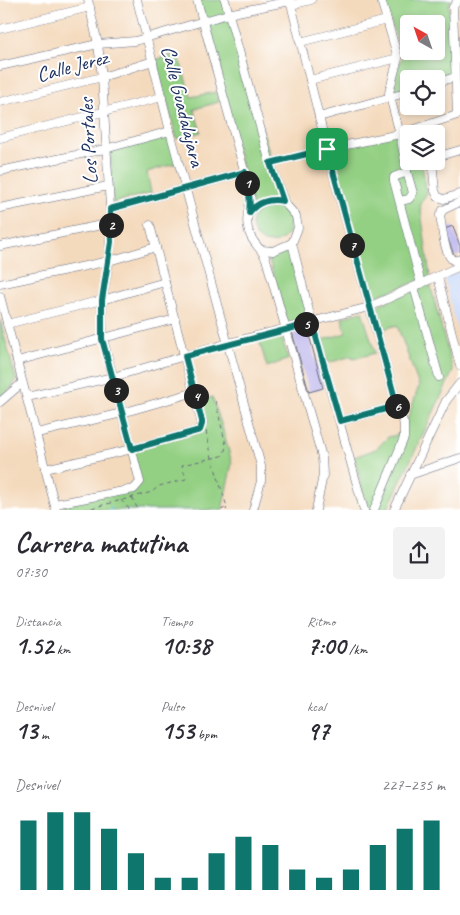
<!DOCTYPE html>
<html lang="es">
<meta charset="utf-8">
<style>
body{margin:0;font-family:Caveat,sans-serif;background:#f2f2f3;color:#2b2b33;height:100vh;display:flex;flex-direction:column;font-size:19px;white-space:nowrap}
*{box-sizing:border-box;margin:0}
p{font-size:16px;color:#7c7c81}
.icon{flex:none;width:28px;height:28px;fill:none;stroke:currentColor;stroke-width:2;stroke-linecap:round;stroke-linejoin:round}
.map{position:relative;height:510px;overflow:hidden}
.panel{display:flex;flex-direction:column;background:#fff;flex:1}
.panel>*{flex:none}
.needle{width:32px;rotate:320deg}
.controls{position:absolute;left:400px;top:15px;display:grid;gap:10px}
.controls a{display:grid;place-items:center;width:45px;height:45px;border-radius:5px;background:#fff;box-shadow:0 2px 8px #0003;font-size:25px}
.pin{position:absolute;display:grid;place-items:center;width:42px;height:42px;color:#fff;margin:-21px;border-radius:10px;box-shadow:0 2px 8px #0006}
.km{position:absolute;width:25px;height:25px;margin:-12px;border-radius:50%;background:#222;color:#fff;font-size:14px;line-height:25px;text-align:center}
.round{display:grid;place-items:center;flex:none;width:52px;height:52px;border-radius:5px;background:#f2f2f3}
.overview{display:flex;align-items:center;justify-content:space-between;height:85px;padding:0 15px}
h1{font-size:28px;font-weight:600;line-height:38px}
.metrics{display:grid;grid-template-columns:repeat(3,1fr);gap:8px;height:85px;padding:5px 15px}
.metrics div{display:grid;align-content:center}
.metrics b{font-size:25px;font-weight:600}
.metrics small{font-size:14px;font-weight:400}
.metrics p{font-size:14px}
.chart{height:140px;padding:10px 15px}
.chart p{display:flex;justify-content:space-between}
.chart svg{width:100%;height:90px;margin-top:5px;stroke:#0f766e;stroke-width:6}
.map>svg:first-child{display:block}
.built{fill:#cbdbf9}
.green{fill:#94d084;stroke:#588071;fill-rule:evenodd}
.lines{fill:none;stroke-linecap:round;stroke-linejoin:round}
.stream{stroke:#5cc6d7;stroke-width:2}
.building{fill:#beb7ec}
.minor-casing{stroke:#676b7f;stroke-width:9}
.path{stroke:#676b7f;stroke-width:1;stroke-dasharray:4 4;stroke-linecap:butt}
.minor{stroke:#fff;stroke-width:8}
.route-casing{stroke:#fff;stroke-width:10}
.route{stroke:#0f766e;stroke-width:6}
.labels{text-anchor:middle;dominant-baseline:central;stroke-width:4;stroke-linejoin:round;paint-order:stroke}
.street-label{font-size:21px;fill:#1b2f5e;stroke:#fff}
</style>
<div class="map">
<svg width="460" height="510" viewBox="0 0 460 510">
<rect width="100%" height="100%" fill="#fff"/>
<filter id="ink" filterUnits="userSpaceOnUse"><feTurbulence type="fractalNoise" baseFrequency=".02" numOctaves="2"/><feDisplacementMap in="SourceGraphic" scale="10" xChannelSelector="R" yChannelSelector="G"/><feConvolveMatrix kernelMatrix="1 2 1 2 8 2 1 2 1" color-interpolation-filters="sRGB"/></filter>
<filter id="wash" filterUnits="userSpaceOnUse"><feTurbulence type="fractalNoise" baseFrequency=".0096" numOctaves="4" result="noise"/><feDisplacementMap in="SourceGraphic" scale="20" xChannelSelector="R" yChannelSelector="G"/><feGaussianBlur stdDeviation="1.12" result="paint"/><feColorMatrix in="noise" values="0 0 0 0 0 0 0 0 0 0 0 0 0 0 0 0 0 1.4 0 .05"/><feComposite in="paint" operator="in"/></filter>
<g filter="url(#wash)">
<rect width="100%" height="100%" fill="#f4dabd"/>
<!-- built -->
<polygon class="built" points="460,271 460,340 444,277"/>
<!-- green -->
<g class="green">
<polygon points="197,0 225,0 283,201 253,208"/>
<path d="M384 0H452L449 4 452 73 433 79H409V86L394 91 391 90V85L402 57ZM409 24H436V51H409Z"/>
<polygon points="178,54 191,97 216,92 219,102 194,109 201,132 177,139 155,60"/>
<polygon points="414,127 415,134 409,134 409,161 421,161 427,193 420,204 430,277 371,298 332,150"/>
<polygon points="169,134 177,163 147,172 151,193 113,203 110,151"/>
<circle cx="271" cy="224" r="19"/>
<path d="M291 246 309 321 288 327 267 253C277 254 284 251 291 246Z"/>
<polygon points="430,284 453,371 387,510 368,510 354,457 376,449 388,437 397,435 404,429 419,386 397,325 377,331 370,308"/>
<polygon points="362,311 375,353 353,359 352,356 328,363 319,341 346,333 342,318"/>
<polygon points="0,320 16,379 12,387 0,397"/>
<polygon points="280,334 289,359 267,367 259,340"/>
<polygon points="212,397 223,430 232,463 222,510 64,510 63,506 141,483 131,446 207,423 202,400"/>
</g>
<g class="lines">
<!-- stream -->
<polyline class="stream" points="110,510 111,507"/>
</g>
<g id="blocks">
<!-- building -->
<g class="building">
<polygon points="453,226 460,246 460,255 455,257 444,229"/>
<polygon points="307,327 323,388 309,392 292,332"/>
</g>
</g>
</g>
<g filter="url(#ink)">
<use href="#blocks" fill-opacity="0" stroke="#676b7f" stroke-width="1"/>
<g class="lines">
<defs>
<g id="minor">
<polyline points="137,0 170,131 261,466 261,481 253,510"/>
<path d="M197 0 250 192C251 205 244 220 249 232 252 243 262 249 266 259L322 457 323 475 316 510"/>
<polyline points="225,0 270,163 283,201 296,216 298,228 292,243 312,323 364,510"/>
<polyline points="290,0 333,173 397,406 404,424 404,438 374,510"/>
<polyline points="381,0 398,58 389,93 400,134 407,172 394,177 394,181 421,284"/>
<polyline points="291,5 311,0"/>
<polyline points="0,29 90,7"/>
<polyline points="300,42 387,20"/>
<polyline points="0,66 98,44 135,41 228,14 290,1"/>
<polyline points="310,80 398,58"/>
<polyline points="436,83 455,77"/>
<polyline points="0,102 102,77 153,61"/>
<polyline points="457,115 453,7 458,0"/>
<polyline points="319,117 409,92"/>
<polyline points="0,138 162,97"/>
<polyline points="436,157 460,150"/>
<polyline points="432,161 435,191 438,197 444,199 460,194"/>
<polyline points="270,163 327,149 400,134 460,114"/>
<polyline points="0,171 105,149 170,131"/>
<polyline points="400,201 409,199 413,193 407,172"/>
<path d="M460 202 443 210 440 215C442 227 444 256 454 261L460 259"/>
<polyline points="0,208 108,186"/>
<polyline points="110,209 245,172"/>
<path d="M249 213C258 202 270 198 283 201"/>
<polyline points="0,246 111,223"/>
<polyline points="262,250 273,251 292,243"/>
<polyline points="438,277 460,366"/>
<polyline points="0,284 109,261 156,247"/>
<polyline points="414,287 439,377"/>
<polyline points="0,296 56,510"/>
<polyline points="7,324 102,300 165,282"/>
<polyline points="17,361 175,319"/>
<polyline points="27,397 113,377 229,343 369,307 460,266"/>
<polyline points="0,402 22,383"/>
<polyline points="340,421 397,406"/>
<polyline points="37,433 122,413 195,392"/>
<polyline points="45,469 132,449 197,431 202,424 150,225"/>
<polyline points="410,475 460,458"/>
<polyline points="55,504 134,489 140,482 103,339 102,300 109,261 111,223 102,77 98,44 88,0"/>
<polyline points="394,510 446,401 460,383"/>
</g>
</defs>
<!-- minor casing -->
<use href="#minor" class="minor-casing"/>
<!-- path -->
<g class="path">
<polyline points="206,431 212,458 227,507 226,510"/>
<polyline points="132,497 138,510"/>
<polyline points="121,500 130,510"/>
<polyline points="84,510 152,492 159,486 186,479 182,465 222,456 225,451 226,445 215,400"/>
<polyline points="221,510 227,507"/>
</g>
<!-- minor -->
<use href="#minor" class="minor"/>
</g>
</g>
<g class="lines" filter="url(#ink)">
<defs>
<path id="route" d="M327 149 397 406 340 421 312 323 185 356 202 421V424L200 430 132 449 102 339V300L111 242 110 209 245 172C248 187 251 198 249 213 257 202 270 198 283 201L270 163Z"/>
</defs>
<!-- route casing -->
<use href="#route" class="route-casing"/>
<!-- route -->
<use href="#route" class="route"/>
</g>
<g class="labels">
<!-- street labels -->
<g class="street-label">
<text transform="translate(72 66) rotate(-15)">Calle Jerez</text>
<text transform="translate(183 106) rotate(76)">Calle Guadalajara</text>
<text transform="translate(88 141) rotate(-93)">Los Portales</text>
</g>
</g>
</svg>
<div class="controls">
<a><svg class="needle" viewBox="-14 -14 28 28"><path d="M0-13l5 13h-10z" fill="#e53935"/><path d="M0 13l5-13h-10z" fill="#7c7c81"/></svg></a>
<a><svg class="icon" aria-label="locate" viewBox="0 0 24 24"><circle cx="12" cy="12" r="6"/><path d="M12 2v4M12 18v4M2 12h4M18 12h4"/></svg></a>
<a><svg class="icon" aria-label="layers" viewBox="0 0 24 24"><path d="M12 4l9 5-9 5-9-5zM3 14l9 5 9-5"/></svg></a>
</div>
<div class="pin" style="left:327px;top:149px;background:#1e9e55"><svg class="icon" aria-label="arrive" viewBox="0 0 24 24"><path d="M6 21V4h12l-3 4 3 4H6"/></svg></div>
<b class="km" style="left:247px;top:183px">1</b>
<b class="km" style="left:111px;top:225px">2</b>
<b class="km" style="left:116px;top:390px">3</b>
<b class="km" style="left:196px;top:396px">4</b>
<b class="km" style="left:306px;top:324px">5</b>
<b class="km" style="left:397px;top:406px">6</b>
<b class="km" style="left:352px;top:245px">7</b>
</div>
<section class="panel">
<div class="overview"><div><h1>Carrera matutina</h1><p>07:30</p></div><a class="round"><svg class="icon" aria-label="share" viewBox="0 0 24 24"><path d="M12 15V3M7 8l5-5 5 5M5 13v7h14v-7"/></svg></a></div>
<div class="metrics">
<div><p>Distancia</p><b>1.52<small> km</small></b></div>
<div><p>Tiempo</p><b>10:38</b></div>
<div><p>Ritmo</p><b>7:00<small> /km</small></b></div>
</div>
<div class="metrics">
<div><p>Desnivel</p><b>13<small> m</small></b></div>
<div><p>Pulso</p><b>153<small> bpm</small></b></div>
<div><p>kcal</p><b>97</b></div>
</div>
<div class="chart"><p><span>Desnivel</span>227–235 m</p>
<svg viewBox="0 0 160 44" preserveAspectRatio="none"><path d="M5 44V10M15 44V6M25 44V6M35 44V14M45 44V26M55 44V38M65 44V38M75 44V26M85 44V18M95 44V22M105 44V34M115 44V38M125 44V34M135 44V22M145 44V14M155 44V10"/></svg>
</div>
</section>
